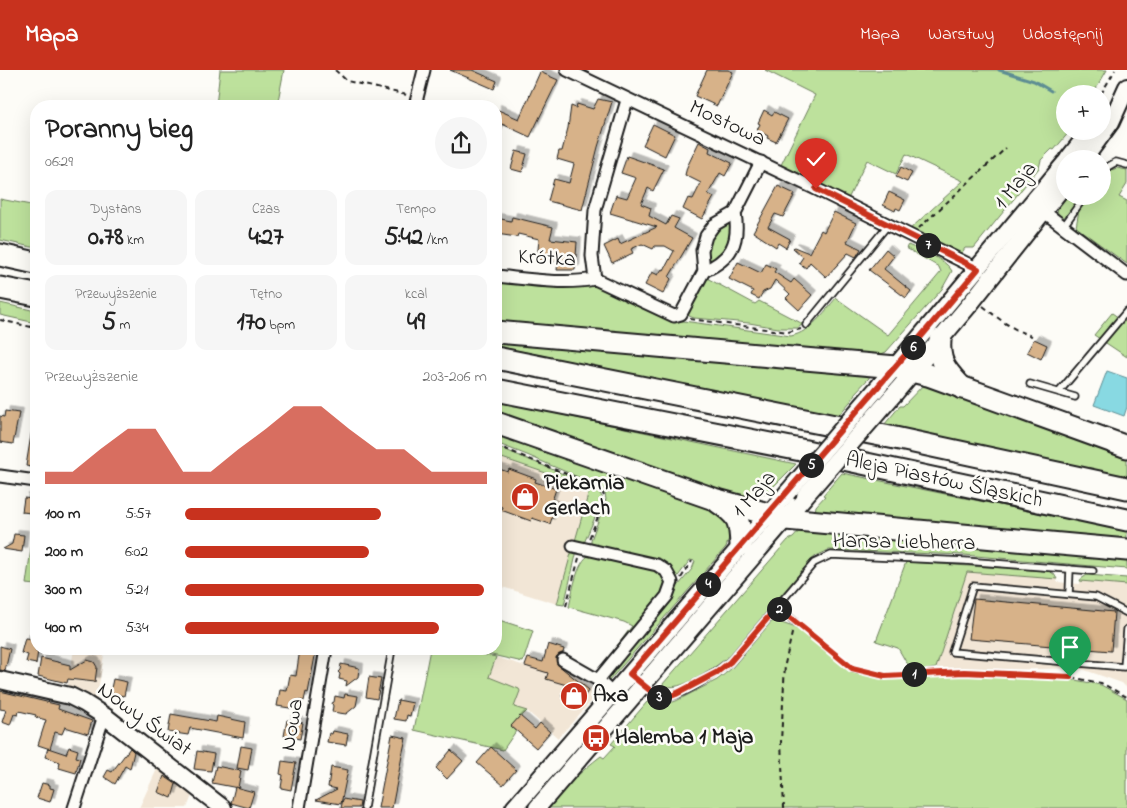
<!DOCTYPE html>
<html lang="pl">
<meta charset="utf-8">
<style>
body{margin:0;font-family:"Indie Flower",sans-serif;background:#f6f6f6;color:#222;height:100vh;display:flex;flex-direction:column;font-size:19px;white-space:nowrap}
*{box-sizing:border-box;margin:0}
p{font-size:16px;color:#767676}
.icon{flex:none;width:28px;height:28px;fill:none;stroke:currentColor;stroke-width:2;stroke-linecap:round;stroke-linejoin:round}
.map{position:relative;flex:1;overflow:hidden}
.side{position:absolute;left:30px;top:30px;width:472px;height:555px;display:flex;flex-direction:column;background:#fff;border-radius:20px;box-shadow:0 5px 20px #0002}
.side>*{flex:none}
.controls{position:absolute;left:1056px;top:15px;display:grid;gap:10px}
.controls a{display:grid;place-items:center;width:55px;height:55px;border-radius:50%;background:#fff;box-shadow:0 5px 20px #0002;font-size:25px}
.pin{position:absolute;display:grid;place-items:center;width:42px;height:42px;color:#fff;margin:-51px -21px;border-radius:50% 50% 50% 0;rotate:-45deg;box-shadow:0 0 5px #0007}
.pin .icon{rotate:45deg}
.km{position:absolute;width:25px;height:25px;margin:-12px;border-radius:50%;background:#222;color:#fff;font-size:14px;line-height:25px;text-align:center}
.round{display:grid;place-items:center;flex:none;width:52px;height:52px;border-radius:26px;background:#f6f6f6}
.head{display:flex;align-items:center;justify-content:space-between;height:85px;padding:0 15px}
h1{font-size:28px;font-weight:700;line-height:38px}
.stats{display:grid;grid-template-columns:repeat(3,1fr);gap:8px;height:85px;padding:5px 15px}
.stats div{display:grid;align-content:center;border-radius:12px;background:#f6f6f6;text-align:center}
.stats b{font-size:25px;font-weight:700}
.stats small{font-size:14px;font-weight:400}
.stats p{font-size:14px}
.chart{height:140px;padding:10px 15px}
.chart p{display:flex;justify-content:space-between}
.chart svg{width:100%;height:90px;margin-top:5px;fill:#c8321e;opacity:.7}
ul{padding:0 15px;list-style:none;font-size:16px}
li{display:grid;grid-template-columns:80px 60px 1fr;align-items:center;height:38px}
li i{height:12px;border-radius:6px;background:#c8321e}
header{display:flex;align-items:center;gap:30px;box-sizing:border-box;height:70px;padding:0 25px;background:#c8321e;color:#fff}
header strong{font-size:24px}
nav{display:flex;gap:28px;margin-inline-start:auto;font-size:18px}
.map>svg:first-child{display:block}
.built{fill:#f2e6d6}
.green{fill:#bde19c;stroke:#6c7e5c}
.water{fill:#88d9e2;stroke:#5d8d93}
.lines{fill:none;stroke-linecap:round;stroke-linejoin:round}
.stream{stroke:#5d8d93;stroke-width:3}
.building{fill:#d7b289;stroke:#1c1c1c;filter:url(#shadow)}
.lane-casing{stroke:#1c1c1c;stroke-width:9}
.street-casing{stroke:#1c1c1c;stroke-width:15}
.secondary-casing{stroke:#1c1c1c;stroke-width:20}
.highway-casing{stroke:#1c1c1c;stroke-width:25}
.path{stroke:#1c1c1c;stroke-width:2;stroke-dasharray:5 4;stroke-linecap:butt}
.lane{stroke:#fdfcf7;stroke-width:5.5}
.street{stroke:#fdfcf7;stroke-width:11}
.secondary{stroke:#fdfcf7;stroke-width:16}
.highway{stroke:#fdfcf7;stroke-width:21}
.secondary-bridge-casing{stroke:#1c1c1c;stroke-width:20;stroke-linecap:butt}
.secondary-bridge{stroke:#fdfcf7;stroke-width:16}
.route-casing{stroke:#fff;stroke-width:10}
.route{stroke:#c8321e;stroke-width:6}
.labels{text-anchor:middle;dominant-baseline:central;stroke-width:5;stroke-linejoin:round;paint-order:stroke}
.street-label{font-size:22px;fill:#1c1c1c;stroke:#fdfcf7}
.poi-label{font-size:22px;font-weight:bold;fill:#1c1c1c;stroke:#fdfcf7;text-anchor:start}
</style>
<header>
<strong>Mapa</strong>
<nav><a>Mapa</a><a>Warstwy</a><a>Udostępnij</a></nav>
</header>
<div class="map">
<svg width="1127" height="738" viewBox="0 0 1127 738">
<defs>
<filter id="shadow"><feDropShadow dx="4.5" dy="-4.5" stdDeviation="0" flood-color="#0004"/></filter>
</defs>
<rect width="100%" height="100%" fill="#fdfcf7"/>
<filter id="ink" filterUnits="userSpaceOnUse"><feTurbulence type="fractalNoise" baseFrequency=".02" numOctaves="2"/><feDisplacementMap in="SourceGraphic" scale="10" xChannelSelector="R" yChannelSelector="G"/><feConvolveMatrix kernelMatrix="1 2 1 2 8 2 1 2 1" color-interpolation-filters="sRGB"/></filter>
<g filter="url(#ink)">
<!-- built -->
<g class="built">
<polygon points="496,386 590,418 557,534 496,515"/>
<polygon points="967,502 1057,509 1057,512 1080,514 1080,511 1127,515 1127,618 1122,613 1079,598 1003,600 965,598 936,598"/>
<polygon points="74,579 105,579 96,633 67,620"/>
<polygon points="496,587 525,596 528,588 567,600 598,624 558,668 527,641 514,637 520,621 488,607"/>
<polygon points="157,699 193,723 187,738 139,738"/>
</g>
<!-- green -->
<g class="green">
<polygon points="220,0 284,0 277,36 216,36"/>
<polygon points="765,0 1107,0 1093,24 1065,24 1065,61 1070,61 1054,80 1052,79 1041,90 1039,98 974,178 965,178 961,184 909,160 963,111 906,84 896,104 867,90 848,129 780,97 815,25"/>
<polygon points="1117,98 1127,100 1127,114 1119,127 1127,131 1127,194 1076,157 1079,140 1090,126 1102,126 1103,107 1108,101"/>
<path d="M1066 126H1082L1069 143 1062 148C1052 141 1061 133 1066 126Z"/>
<polygon points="0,129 36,136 36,178 0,170"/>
<path d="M730 149 734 152 727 179 709 196C698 174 714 162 730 149Z"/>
<path d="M908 175C921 181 945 188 952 201L942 219 886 282 877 286 496 252V210L538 214 593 215 604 217 676 250 791 266C811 262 824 242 836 228L888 265 941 202 939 197 906 178Z"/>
<polygon points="705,207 755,234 759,231 803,254 798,258 778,258 749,253 694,248 689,246 687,243"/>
<polygon points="0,233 36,241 36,253 0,245"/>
<polygon points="1112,243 1125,252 1127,250 1127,287 1094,265"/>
<polygon points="496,266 870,301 869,308 854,324 856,325 838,346 496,276"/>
<polygon points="926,312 1127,384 1127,407 884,355 900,336 903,336"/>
<polygon points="496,331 796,394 768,422 760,424 751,434 496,346"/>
<polygon points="496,362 715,440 730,453 730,465 726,477 608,612 605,612 605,605 692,499 695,491 690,490 676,509 675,504 668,497 591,476 591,470 606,430 605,423 601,417 527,385 496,373"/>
<polygon points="496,376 597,418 602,427 602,431 584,473 575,471 590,418 496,386"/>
<polygon points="842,403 1127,461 1127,475 815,442 816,436 825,426 823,425"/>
<polygon points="36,444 36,515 26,514"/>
<path d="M801 459 1127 485V499L964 485 829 480 816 486 810 491 730 585C716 597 680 624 662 615L788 470 793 468Z"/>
<polygon points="572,480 576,483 576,485 564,535 557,534"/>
<path d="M590 485 655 499 665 506 666 518 595 605 632 556 624 552 569 537C572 524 577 490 590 485Z"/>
<polygon points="906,492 1049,501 1054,504 1057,509 967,502 936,598 917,602 906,592 898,578 876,571"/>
<polygon points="1087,505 1127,508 1127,515 1080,511 1081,509"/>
<polygon points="496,549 533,561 523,592 465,579 496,579"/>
<path d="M776 551 799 559 851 601 886 609 966 604 1070 609 1101 615 1127 629V738H546C563 719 581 701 601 686L604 688 615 676 611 674 647 632 663 635 676 631 717 610 731 599 771 552Z"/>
<polygon points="430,579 454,579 496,587 489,607 519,619 520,621 514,637 527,641 511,656 516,661 503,680 414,660"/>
</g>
<!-- water -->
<polygon class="water" points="1107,301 1127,308 1127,337 1124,346 1094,335"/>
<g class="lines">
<!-- stream -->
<polyline class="stream" points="999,0 1034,11 1051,21"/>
</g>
<!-- building -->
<g class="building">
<polygon points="450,0 472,0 497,11 494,19"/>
<polygon points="707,0 728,0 733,2 717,36 695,26"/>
<polygon points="540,2 558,10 530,67 502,54 496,66 496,39 519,49"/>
<polygon points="598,29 612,32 598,77 582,140 548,131 554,109 569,113 574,94 557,89 559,81 562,81 568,58 571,36 576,38 577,34 593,39"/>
<polygon points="764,40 772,45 774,42 788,49 776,72 767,68 768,66 757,60 760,54 758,53"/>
<polygon points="653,54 675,65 665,86 643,75"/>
<polygon points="699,72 710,78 709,82 732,93 725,106 720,103 708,124 714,127 702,149 683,139 688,128 693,129 701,113 685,105 687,97"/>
<polygon points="516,81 527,84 522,102 511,99"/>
<polygon points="627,86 664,99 653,121 648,118 641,134 651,138 649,146 666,155 671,146 679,149 674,158 692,168 669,207 671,209 663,224 645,215 652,202 658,205 662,199 664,200 674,181 665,176 655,176 653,179 642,174 631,179 633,183 612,193 604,176 618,169 620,174 657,157 610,143 616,125 627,128 636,108 621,103"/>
<polygon points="901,97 912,103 907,112 896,107"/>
<polygon points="778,116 795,124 783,147 775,144 768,157 790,169 786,178 778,173 776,177 753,162"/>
<polygon points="889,122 905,130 900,140 896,138 895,141 883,135"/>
<polygon points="834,142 856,153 847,172 861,179 856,187 848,183 826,207 810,192 806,198 799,193 803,187 793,178 794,177 809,183 821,160 824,162"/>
<polygon points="512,147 553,157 550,169 577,172 575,200 557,200 558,192 537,190 539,169 518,164 517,167 496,164 496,148 511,151"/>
<polygon points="886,179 894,186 884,199 911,221 906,228 869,200"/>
<polygon points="738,192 761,203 766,194 776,199 774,202 791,213 794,209 812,225 799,240 786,228 790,224 775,210 770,219 763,222 759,229 751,225 753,221 729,209"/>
<polygon points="1034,269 1047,275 1041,289 1027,282"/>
<polygon points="5,341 19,343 13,374 0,372 0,346 4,347"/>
<polygon points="32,359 36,359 36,398 26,396"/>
<polygon points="496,398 508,402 509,399 536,409 535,412 556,419 551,434 556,436 550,454 532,448 531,451 501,440 502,437 496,435"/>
<polygon points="24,428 33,429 31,443 22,442"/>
<polygon points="14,464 24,465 22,482 3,479 12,474"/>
<polygon points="974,529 1114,542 1111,581 969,569"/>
<polygon points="25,568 36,569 36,581 38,581 36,594 26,592 28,585 21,583"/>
<polygon points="548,574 564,579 563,583 556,587 557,594 589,620 575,637 561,626 570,616 546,609 548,603 525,596 528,588 543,592"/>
<polygon points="0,576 10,579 5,601 0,600"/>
<polygon points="300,579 316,581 308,623 306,622 304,631 297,630 296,639 277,636 280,620 287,621 290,605 296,606"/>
<polygon points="41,588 70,595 70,600 87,590 94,592 97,597 95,612 68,609 67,613 38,606"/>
<polygon points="341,594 359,598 358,607 346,616 347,611 339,609 340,604 338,602 340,600"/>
<polygon points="369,607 381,609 377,629 366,627"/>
<polygon points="113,609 127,612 124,626 110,623"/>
<polygon points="0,621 59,635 58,639 92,651 88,664 65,657 62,664 55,662 50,679 38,675 46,650 35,647 36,645 19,641 18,645 14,644 10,655 2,652 6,640 0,639"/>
<polygon points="345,624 358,626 356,636 346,644 332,642 333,636 332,633 334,632 335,626 344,628"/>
<polygon points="398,630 413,633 410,646 407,645 406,651 394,649"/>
<polygon points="171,644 216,652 217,646 245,652 243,668 190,658 188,665 168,662"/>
<polygon points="520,646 535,659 540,653 550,662 536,678 511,656"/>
<polygon points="287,650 303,653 300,669 284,666"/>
<polygon points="333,661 348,664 346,675 327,672 329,663 332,664"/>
<polygon points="392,665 406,668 402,686 392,738 378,738"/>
<polygon points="241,676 252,678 248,700 237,698"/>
<polygon points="69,677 78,680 76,687 80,688 76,703 59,698 60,692 45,687 48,678 66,684"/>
<polygon points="491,677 516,700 503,715 477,693"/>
<polygon points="130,678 134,682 130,699 125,696 115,714 104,707 108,700 112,702"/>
<polygon points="451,680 463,691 447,709 436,698"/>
<polygon points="197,681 214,684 211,701 194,699"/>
<polygon points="282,691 296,693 291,720 281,718 283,705 280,704"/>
<polygon points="216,696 241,701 238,718 212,713"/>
<polygon points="331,697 348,700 341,734 316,730 337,719 328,717"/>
<polygon points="164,706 176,714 172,728 158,722"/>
<polygon points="42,713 50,715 50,718 54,719 50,732 37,728"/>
<polygon points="235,717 254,722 249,738 231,733"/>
<polygon points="343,729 360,732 359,738 341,738"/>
</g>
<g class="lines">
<defs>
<g id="lane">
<polyline points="1102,103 1109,96 1116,92 1127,95"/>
<polyline points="1063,157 1085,126"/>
<polyline points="806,255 888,155"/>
<polyline points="1030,314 1075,327"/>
<polyline points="1059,322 1127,241"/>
<polyline points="1069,524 1070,499"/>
<polyline points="777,537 794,551"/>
<polyline points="1127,543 1096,527 973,516 952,582 1124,597 1127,559"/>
<path d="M643 615C648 619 654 625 659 627 677 632 716 602 730 592L814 493 831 485 965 491 1093 501"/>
<polyline points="364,738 392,579"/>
</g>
<g id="street">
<polyline points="567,0 816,119 978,199"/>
<polyline points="415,36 424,0"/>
<polyline points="1039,138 1127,205"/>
<path d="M704 201C731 189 740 173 735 143"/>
<path d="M496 206C528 209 563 215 595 209"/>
<polyline points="595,209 674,246 681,244 704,201 702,180 706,166 714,155 735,143 761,92"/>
<polyline points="595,209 592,186 595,140 627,30"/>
<polyline points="0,406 36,411"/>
<polyline points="573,476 657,495 666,501 672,512 667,526 598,610"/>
<polyline points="563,590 598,610 613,624"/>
<polyline points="74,738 102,652 106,647"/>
<polyline points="299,738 326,579"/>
</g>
<g id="secondary">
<polyline points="1068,89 1090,61"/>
<polyline points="1084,89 1111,52 1127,17"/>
<polyline points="880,315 1065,93"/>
<polyline points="895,323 970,234 1065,114"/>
<polyline points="0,610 70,626 84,633 106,647 223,738"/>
<polyline points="514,738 787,423"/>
<polyline points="537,738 805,426"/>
</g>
<g id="highway">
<polyline points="0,185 36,193"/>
<polyline points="0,218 36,225"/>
<polyline points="496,262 896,297 928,305 1127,377"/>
<path d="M940 270C938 294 947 301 962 318"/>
<polyline points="496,288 895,368 1127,418"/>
<polyline points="496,320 806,381 1127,450"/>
<polyline points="496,353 714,429 786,449 1127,480"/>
<path d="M718 432C739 446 740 451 741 475"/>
</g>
</defs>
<!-- lane casing -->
<use href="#lane" class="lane-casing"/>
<!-- street casing -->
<use href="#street" class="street-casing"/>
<!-- secondary casing -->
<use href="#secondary" class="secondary-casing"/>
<!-- highway casing -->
<use href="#highway" class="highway-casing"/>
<!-- path -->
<g class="path">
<polyline points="335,0 347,11 407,25"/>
<polyline points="1101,24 1115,0"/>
<polyline points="919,158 1006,78"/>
<path d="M983 236C1000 250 1011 259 1032 266"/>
<polyline points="690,249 788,262 801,259"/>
<polyline points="0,250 36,258"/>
<polyline points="496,375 546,396 600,417 604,426 604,432 589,469"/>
<polyline points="681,508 692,491"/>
<polyline points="566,536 579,488"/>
<polyline points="800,555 852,598 885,606 964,602 1070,607 1101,613 1127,627"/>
<polyline points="784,738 781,672 785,594 793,559"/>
</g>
<!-- lane -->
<use href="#lane" class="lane"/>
<!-- street -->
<use href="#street" class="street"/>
<!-- secondary -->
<use href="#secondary" class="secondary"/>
<!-- highway -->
<use href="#highway" class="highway"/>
<defs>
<g id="secondary-bridge">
<polyline points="787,423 880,315"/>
<polyline points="805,426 895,323"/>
</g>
</defs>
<!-- secondary-bridge casing -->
<use href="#secondary-bridge" class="secondary-bridge-casing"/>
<!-- secondary-bridge -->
<use href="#secondary-bridge" class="secondary-bridge"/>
</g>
</g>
<g class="lines" filter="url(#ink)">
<defs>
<polyline id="route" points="816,119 978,199 913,276 630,604 658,627 666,628 676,624 716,603 730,592 777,537 852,598 885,606 964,602 1070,607"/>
</defs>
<!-- route casing -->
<use href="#route" class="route-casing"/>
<!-- route -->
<use href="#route" class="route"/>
</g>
<!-- icons -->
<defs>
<symbol id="shop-disc" viewBox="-11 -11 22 22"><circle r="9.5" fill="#c8321e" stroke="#fdfcf7"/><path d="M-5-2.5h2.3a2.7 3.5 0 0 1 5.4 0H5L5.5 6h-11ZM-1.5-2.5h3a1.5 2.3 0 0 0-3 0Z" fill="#fff"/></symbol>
<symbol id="bus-disc" viewBox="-11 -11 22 22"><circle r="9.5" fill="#c8321e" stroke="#fdfcf7"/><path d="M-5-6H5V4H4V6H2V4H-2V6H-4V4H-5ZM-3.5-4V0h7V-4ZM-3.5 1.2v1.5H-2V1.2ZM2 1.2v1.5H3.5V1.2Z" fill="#fff"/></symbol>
</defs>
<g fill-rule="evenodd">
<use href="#shop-disc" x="509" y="411" width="32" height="32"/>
<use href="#shop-disc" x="558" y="610" width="32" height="32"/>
<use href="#bus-disc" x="580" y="652" width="32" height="32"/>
</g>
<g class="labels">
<!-- street labels -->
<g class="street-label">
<text transform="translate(727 54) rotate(25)">Mostowa</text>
<text transform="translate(1016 116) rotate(-51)">1 Maja</text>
<text transform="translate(547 189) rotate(3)">Krótka</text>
<text transform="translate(944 411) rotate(12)">Aleja Piastów Śląskich</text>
<text transform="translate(755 425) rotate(-49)">1 Maja</text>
<text transform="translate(904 473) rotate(1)">Hansa Liebherra</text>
<text transform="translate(144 650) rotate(36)">Nowy Świat</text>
<text transform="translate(293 655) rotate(-81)">Nowa</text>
</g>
<!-- poi labels -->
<g class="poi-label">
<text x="544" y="414">Piekarnia<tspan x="544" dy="25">Gerlach</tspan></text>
<text x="593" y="626">Axa</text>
<text x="615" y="668">Halemba 1 Maja</text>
</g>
</g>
</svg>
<div class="controls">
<a>+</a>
<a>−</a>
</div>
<div class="pin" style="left:1070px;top:607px;background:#1e9e55"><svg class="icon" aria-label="arrive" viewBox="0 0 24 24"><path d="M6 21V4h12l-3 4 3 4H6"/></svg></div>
<div class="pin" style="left:816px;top:119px;background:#d93025"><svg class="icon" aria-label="check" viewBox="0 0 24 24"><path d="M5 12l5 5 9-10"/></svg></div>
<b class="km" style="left:914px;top:604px">1</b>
<b class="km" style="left:779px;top:539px">2</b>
<b class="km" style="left:659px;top:627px">3</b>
<b class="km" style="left:708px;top:514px">4</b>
<b class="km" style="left:811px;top:395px">5</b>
<b class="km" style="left:913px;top:277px">6</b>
<b class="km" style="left:928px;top:175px">7</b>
<section class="side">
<div class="head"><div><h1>Poranny bieg</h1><p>06:29</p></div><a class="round"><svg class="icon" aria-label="share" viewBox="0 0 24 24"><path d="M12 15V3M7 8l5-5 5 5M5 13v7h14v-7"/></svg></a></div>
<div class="stats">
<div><p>Dystans</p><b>0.78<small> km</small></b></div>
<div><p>Czas</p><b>4:27</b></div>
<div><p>Tempo</p><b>5:42<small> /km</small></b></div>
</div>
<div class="stats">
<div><p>Przewyższenie</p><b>5<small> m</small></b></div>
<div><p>Tętno</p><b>170<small> bpm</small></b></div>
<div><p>kcal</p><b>49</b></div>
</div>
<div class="chart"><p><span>Przewyższenie</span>203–206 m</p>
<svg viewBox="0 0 160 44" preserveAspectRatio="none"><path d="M0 44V38L10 38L20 27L30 17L40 17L50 38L60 38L70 27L80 17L90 6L100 6L110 17L120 27L130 27L140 38L150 38L160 38V44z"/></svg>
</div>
<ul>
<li><b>100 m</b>5:57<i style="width:65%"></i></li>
<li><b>200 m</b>6:02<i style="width:61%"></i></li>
<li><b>300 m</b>5:21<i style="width:99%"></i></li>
<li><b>400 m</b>5:34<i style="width:84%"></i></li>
</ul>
</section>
</div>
